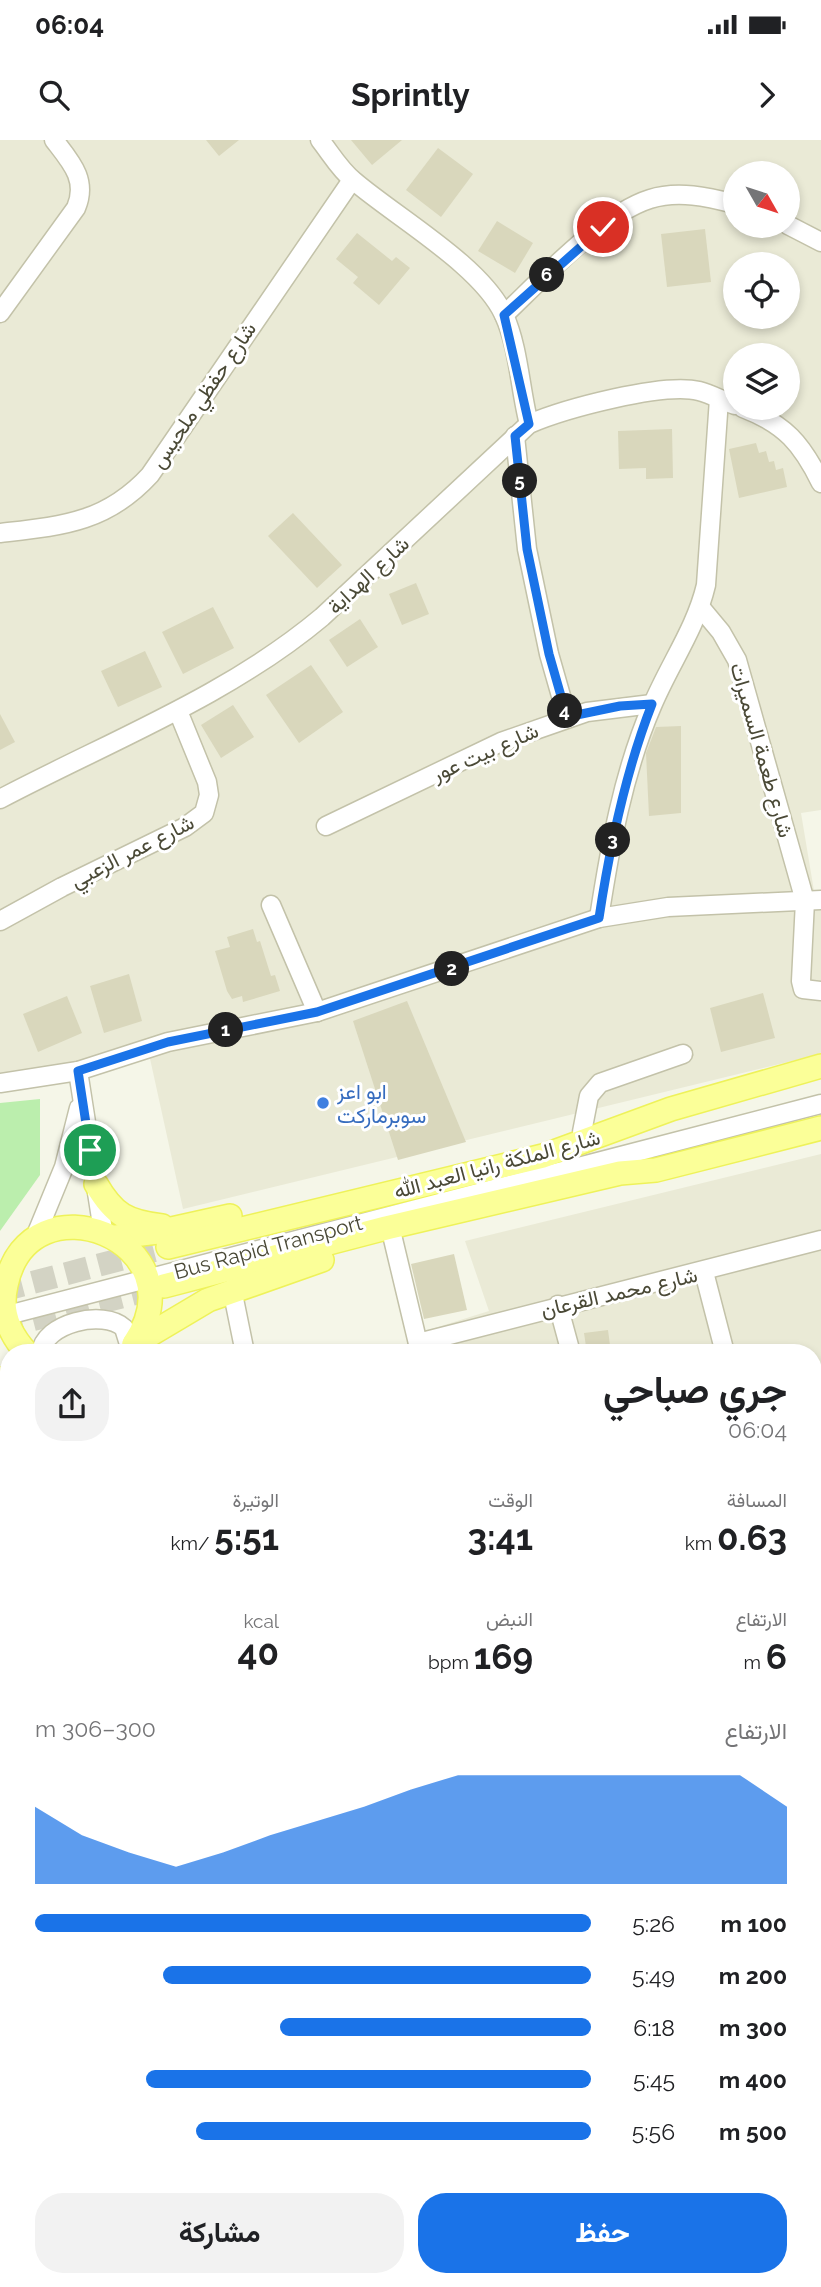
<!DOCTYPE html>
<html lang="ar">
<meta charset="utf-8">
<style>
body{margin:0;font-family:Raleway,Vazirmatn,sans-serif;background:#f2f2f2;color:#202124;direction:rtl;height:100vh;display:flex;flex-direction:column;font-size:26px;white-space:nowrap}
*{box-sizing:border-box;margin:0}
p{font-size:23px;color:#757577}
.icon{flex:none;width:38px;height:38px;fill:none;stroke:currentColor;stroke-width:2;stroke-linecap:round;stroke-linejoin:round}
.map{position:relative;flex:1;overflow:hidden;direction:ltr}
.panel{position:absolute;left:0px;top:1204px;width:822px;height:943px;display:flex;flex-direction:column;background:#fff;border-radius:28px 28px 0 0;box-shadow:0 4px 10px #0003;direction:rtl}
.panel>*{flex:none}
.needle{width:46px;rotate:129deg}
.buttons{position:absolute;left:723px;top:21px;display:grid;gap:14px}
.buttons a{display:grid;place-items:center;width:77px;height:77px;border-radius:50%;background:#fff;box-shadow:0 4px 10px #0003;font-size:35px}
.pin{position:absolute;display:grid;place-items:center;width:60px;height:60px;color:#fff;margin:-30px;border:4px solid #fff;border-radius:50%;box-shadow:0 2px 7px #0007}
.km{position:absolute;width:35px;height:35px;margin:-18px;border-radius:50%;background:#222;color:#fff;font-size:19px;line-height:35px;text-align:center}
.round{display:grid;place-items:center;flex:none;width:74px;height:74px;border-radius:28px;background:#f2f2f2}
.overview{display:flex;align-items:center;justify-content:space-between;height:119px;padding:0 35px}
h1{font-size:38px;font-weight:700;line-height:52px}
.stats{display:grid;grid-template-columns:repeat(3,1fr);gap:10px;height:119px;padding:7px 35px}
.stats div{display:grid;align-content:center}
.stats b{font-size:35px;font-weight:700}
.stats small{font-size:19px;font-weight:400}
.stats p{font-size:19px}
.chart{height:196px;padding:14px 35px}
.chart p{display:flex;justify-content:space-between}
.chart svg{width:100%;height:126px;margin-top:7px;fill:#1a73e8;opacity:.7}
.cta{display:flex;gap:14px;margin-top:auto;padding:14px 35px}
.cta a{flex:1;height:80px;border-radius:28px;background:#1a73e8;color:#fff;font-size:28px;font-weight:700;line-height:80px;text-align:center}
.cta a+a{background:#f2f2f2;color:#202124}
ul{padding:0 35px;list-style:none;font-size:23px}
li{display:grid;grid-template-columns:112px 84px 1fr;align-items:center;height:52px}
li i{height:18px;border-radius:9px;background:#1a73e8}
.status{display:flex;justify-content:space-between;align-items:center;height:49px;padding:0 35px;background:#fff;direction:ltr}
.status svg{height:19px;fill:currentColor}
header{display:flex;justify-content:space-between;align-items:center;height:91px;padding:0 35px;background:#fff;font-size:32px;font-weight:700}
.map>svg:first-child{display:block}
.residential{fill:#eaead6;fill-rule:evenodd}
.green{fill:#bbeead}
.building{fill:#d9d7bc}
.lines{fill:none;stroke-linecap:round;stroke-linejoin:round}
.major-tunnel{stroke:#d3d3c4;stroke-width:23;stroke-dasharray:23 11;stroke-linecap:butt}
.minor-casing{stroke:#c3c2a9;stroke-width:21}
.major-casing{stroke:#eef25a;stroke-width:26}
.minor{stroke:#fff;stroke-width:18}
.major{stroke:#fbff98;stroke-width:23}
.route-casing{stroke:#fff;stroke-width:14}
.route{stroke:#1a73e8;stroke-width:9}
.shop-dot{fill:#3f7fe0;stroke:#fff;stroke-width:2.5}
.labels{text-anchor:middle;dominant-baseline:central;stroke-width:6;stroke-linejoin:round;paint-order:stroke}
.street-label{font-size:21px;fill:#4a4936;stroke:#fff}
.shop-label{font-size:21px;fill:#366cbe;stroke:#fff;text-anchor:start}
</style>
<div class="status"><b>06:04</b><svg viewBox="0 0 49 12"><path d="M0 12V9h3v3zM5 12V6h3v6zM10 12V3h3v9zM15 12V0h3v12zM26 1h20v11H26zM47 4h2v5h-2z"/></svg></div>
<header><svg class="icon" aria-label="forward" viewBox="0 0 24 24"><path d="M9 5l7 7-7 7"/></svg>Sprintly<svg class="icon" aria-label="search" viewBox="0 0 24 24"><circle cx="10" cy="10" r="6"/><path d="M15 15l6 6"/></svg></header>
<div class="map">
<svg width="821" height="2147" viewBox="0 0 821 2147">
<rect width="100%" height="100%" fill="#f5f6e8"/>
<!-- residential -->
<g class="residential">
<path d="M0 0H821V670L801 673 815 757H821V914L183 1069 149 914 7 938 0 952ZM735 33H788V86H735ZM735 124H788V177H735ZM735 215H788V268H735Z"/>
<polygon points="821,1014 821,2147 0,2147 0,1535 9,1534 9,2138 814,2138 814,1213 424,1213 422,1192 489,1171 465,1101"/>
</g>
<!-- green -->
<polygon class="green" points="40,959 40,1035 0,1091 0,963"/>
<!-- building -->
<g class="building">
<polygon points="206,0 239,0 219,16"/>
<polygon points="351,0 402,0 372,25"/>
<polygon points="438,8 473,34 441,77 406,50"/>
<polygon points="497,81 533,103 515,133 478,111"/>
<polygon points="705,89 711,142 667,147 661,94"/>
<polygon points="357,93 392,121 396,117 410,128 379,165 353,143 358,137 336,119"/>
<polygon points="672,289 673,338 646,339 646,328 619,329 618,291"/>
<polygon points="756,303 759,313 766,311 769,322 774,321 776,330 783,328 787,347 739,358 729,309"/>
<polygon points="293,373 342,425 317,448 268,396"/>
<polygon points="416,443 429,474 402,485 389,454"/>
<polygon points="213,467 234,508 183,534 162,492"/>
<polygon points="360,479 378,507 347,527 329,500"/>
<polygon points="145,511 162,547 118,567 101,531"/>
<polygon points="311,525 343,572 299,603 266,555"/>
<polygon points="233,565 254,597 221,618 201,585"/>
<polygon points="0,574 15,602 0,610"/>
<polygon points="681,586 681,673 649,676 646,613 653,595 656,587"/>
<polygon points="253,789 257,802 260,801 271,836 275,835 280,851 243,862 242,856 232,859 227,851 215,811 230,807 227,797"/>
<polygon points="129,834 142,881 104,893 90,846"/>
<polygon points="763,853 775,898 721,912 710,868"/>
<polygon points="67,856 82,893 38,912 23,874"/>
<polygon points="407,861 466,1002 398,1020 353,881"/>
<polygon points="454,1114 467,1170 424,1179 411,1124"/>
<polygon points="608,1190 611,1213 587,1213 584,1193"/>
</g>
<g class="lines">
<!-- major-tunnel -->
<g class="major-tunnel">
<polyline points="0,1151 168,1107"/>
<polyline points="0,1188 164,1146"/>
</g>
<defs>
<g id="minor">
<path d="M320 0C331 14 340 30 354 41 396 77 482 126 504 175 519 208 520 250 529 284"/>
<polyline points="788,85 821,102"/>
<path d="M0 173 76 68C88 40 71 22 54 0"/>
<path d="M504 175C541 140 602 74 650 59 678 50 708 57 735 64"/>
<path d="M743 268C785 284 802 304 821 343"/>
<polyline points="515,296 527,409 549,514 567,577"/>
<path d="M0 393C61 386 106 383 150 335L352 40"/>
<polyline points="701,468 721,492 737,520 805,761 801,841 803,849 821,851"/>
<path d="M0 659C108 602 228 556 322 477L529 284C564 269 663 242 699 251 711 254 723 261 735 265"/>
<polyline points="326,686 501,602 587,572 652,564"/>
<polyline points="271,765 317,872"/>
<path d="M599 778C610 707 623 633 652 566 669 525 696 488 706 445L719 259"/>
<polyline points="0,781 62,747 185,687 204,673 209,655 207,642 178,571"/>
<polyline points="78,931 103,1091"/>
<polyline points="0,943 78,931 168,902 317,872 599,778 668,767 821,760"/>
<polyline points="582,992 589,956 600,943 683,914"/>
<polyline points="393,1099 420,1212"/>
<polyline points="34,1100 64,1027 79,968"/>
<polyline points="704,1132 725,1213"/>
<polyline points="232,1149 245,1213"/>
<polyline points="558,1165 571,1213"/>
<polyline points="0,1177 821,964"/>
<polyline points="418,1203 821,1100"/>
<path d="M41 1213C43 1183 104 1169 124 1188L129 1204 126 1213"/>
<polyline points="814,1450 821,1450"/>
<polyline points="814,1625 821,1625"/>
<polyline points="0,1654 9,1653"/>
<polyline points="814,1709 821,1709"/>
<polyline points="0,1934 9,1935"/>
<polyline points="814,2006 821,2002"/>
<polyline points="814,2103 821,2100"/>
<polyline points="140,2138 141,2147"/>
<polyline points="155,2138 156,2147"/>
<polyline points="487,2147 507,2138"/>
<polyline points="722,2147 742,2138"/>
</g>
<g id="major">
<path d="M96 1044C114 1075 127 1082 162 1086"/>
<polyline points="116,1097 158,1092 230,1076"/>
<polyline points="168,1107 543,1016 671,969 821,926"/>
<polyline points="164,1146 386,1088 620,1033 656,1030 821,988"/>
<polyline points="134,1204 208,1160 322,1120"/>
<path d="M27 1213C9 1194 0 1170 6 1145 29 1033 203 1101 134 1204"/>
<polyline points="0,1239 9,1241"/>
</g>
</defs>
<!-- minor casing -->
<use href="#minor" class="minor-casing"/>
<!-- major casing -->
<use href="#major" class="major-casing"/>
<!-- minor -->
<use href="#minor" class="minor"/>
<!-- major -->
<use href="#major" class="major"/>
</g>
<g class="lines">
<defs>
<path id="route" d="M90 1010 78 931 168 902 317 872 599 778C610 705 625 633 652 564L620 566 567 577 549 514 527 409 515 296 529 284 504 175 603 87"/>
</defs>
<!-- route casing -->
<use href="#route" class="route-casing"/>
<!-- route -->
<use href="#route" class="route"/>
</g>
<!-- markers -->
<circle class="shop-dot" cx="323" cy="963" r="7"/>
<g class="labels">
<!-- street labels -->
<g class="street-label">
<text transform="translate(203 255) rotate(-56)">شارع حفظي ملحيس</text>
<text transform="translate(368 435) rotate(-43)">شارع الهداية</text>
<text transform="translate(762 610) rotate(74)">شارع طعمة السميرات</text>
<text transform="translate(485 612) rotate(-24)">شارع بيت عور</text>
<text transform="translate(132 711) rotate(-27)">شارع عمر الزعبي</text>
<text transform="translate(497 1024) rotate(-15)">شارع الملكة رانيا العبد الله</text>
<text transform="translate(268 1107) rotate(-15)">Bus Rapid Transport</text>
<text transform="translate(619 1152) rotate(-13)">شارع محمد القرعان</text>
</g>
<!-- shop labels -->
<g class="shop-label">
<text x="337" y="951">ابو اعز<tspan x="337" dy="24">سوبرماركت</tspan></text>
</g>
</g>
</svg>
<div class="buttons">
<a><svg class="needle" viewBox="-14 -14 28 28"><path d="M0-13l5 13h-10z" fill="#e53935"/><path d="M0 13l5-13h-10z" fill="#757577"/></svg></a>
<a><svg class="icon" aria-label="locate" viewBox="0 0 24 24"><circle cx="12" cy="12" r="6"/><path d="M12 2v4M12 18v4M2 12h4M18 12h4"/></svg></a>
<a><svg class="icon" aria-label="layers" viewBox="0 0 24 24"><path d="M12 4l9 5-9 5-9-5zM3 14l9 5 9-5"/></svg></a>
</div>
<div class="pin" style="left:90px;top:1010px;background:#1e9e55"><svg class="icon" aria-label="arrive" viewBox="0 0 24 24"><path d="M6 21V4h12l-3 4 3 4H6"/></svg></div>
<div class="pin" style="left:603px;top:87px;background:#d93025"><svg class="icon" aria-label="check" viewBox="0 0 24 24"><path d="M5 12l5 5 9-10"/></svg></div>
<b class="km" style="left:226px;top:890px">1</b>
<b class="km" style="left:452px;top:829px">2</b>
<b class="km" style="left:613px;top:700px">3</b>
<b class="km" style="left:565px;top:571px">4</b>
<b class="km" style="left:520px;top:341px">5</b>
<b class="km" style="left:547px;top:135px">6</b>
<section class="panel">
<div class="overview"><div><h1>جري صباحي</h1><p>06:04</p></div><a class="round"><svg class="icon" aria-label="share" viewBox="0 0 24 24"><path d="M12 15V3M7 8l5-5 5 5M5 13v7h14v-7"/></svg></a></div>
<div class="stats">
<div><p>المسافة</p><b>0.63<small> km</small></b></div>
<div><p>الوقت</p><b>3:41</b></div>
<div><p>الوتيرة</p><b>5:51<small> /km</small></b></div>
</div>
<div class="stats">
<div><p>الارتفاع</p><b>6<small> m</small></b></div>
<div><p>النبض</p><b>169<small> bpm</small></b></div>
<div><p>kcal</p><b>40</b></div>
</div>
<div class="chart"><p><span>الارتفاع</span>300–306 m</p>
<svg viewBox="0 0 160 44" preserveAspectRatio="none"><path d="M0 44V17L10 27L20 33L30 38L40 33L50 27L60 22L70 17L80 11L90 6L100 6L110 6L120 6L130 6L140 6L150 6L160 17V44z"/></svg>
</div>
<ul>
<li><b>100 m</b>5:26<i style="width:100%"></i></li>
<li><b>200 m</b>5:49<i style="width:77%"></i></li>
<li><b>300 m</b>6:18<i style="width:56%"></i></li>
<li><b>400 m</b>5:45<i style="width:80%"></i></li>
<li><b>500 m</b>5:56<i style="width:71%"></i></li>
</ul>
<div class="cta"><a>حفظ</a><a>مشاركة</a></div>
</section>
</div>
